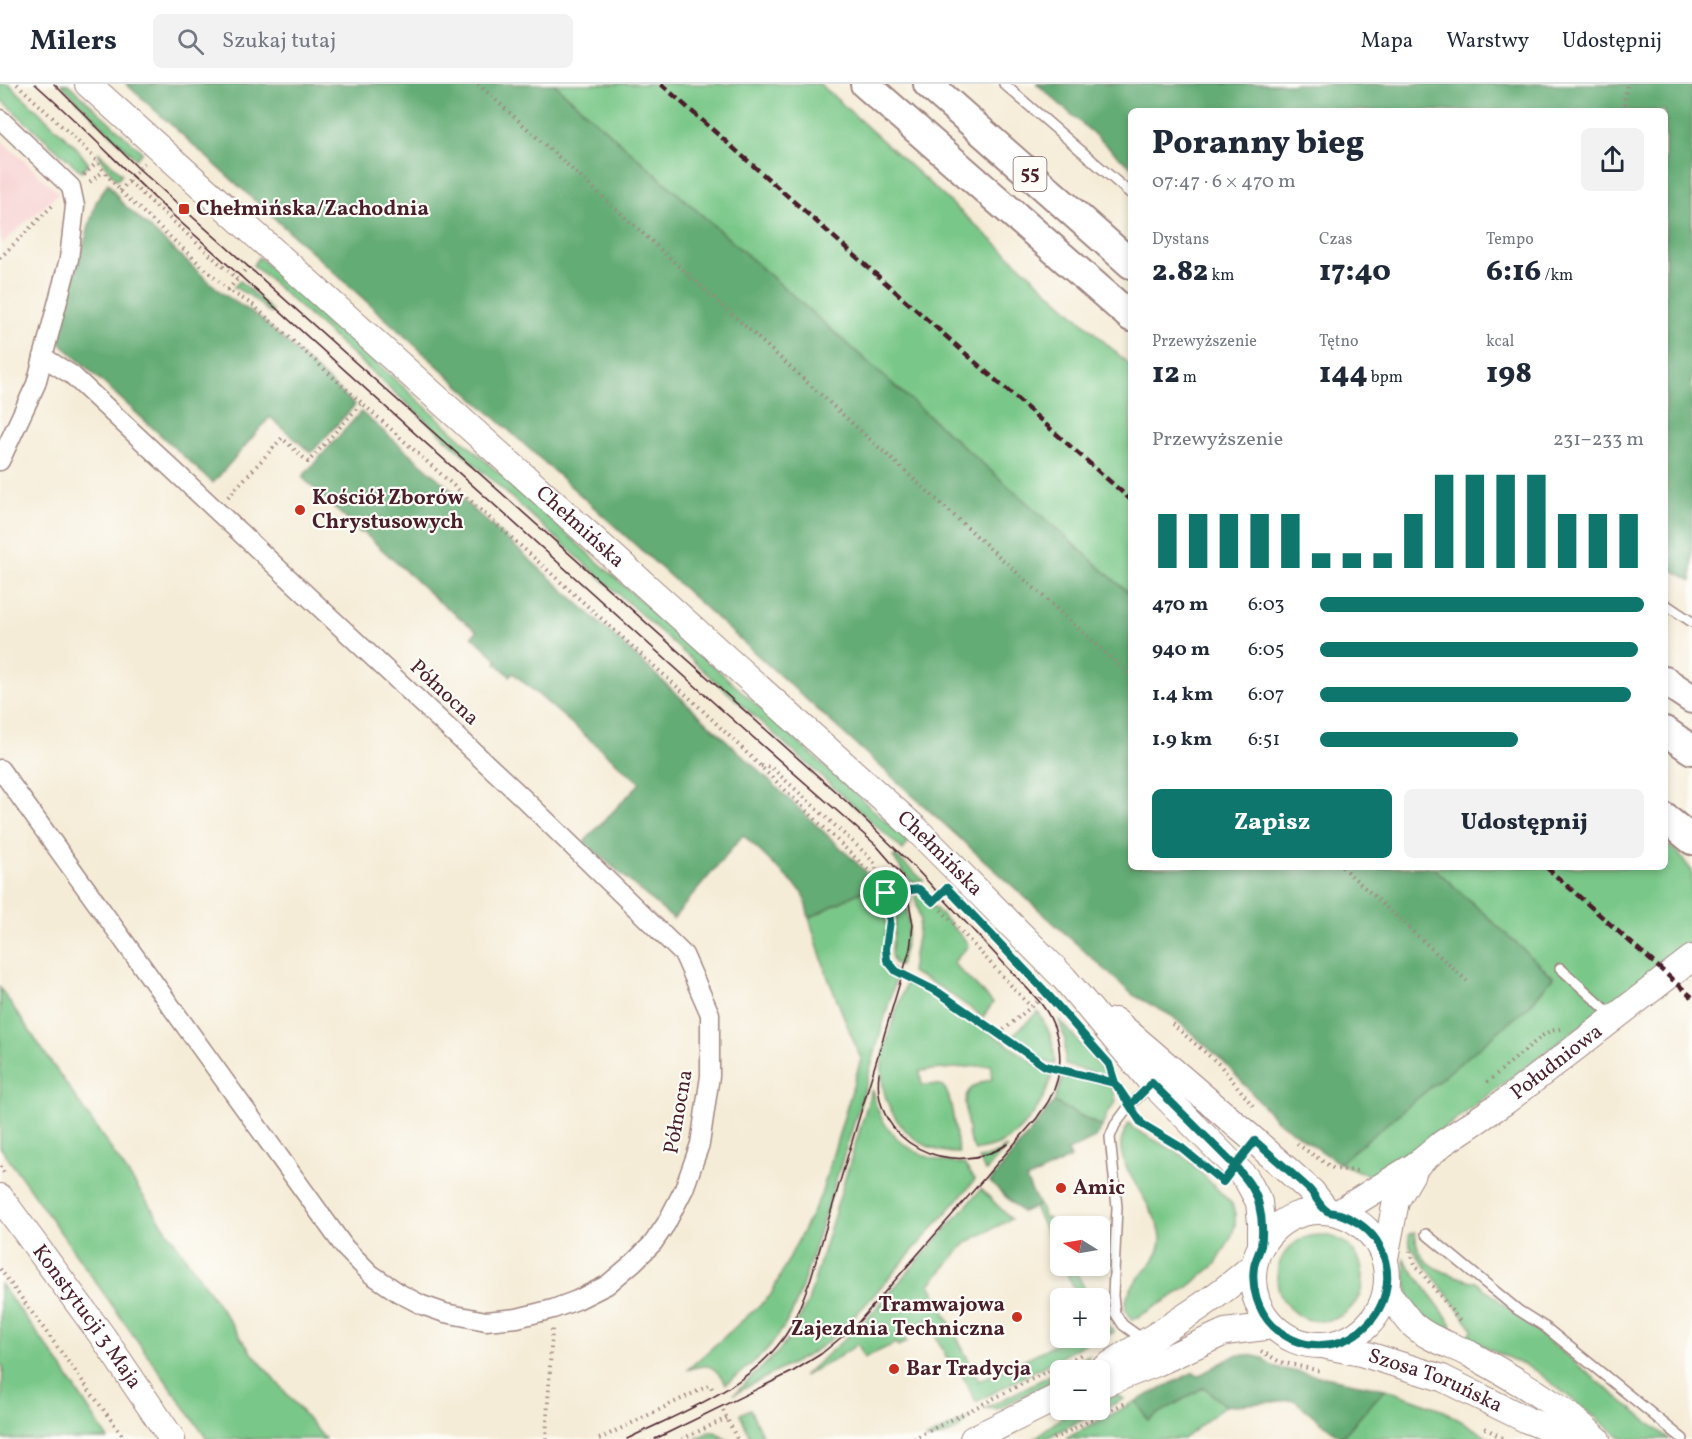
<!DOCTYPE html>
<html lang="pl">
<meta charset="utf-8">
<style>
body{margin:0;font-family:Vollkorn,serif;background:#f2f2f3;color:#1f2937;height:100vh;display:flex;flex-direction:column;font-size:22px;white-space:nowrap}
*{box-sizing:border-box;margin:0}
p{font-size:20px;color:#747a83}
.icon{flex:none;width:33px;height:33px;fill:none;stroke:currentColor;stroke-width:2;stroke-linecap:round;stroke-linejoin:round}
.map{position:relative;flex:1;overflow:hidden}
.sheet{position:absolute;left:1128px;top:24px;width:540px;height:762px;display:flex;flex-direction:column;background:#fff;border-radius:9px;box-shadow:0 3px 9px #0003}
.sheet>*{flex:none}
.needle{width:39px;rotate:281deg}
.controls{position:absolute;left:1050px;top:1132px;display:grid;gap:12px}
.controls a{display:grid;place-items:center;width:60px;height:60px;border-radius:9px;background:#fff;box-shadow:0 3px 9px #0003;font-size:30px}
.pin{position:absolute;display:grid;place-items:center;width:51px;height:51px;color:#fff;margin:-26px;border:3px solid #fff;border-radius:50%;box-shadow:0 2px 6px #0007}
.round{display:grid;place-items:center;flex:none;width:63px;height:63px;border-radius:9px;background:#f2f2f3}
.head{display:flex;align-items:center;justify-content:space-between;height:102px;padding:0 24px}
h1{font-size:33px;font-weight:800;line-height:45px}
.figures{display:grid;grid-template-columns:repeat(3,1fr);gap:9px;height:102px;padding:6px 24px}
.figures div{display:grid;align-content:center}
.figures b{font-size:30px;font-weight:800}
.figures small{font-size:16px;font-weight:400}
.figures p{font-size:16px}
.chart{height:168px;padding:12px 24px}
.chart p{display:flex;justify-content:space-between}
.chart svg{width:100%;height:108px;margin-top:6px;stroke:#0f766e;stroke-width:6}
.action{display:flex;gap:12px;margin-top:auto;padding:12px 24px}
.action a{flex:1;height:69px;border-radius:9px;background:#0f766e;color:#fff;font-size:24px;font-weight:800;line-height:69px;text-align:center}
.action a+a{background:#f2f2f3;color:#1f2937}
ul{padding:0 24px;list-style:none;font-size:20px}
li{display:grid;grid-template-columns:96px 72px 1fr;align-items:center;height:45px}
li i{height:15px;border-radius:8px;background:#0f766e}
header{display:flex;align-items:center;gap:36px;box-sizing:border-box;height:84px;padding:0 30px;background:#fff;border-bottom:2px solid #e0e1e3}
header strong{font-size:28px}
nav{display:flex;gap:33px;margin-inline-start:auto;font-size:21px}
.search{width:420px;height:54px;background:#f2f2f3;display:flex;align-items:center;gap:15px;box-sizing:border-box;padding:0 21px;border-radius:9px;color:#747a83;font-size:22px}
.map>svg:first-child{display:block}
.built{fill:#f7cfd0}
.green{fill:#7ac889;stroke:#62745a;stroke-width:1.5}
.forest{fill:#63ac75;stroke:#566650;stroke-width:1.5}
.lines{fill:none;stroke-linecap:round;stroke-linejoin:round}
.lane-casing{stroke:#a08681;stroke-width:12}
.street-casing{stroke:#a08681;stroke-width:21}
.secondary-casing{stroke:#a08681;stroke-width:28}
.primary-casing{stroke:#a08681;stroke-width:32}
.path{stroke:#a08681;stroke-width:4;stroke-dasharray:1.5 4.5;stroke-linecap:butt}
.lane{stroke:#fff;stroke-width:9}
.street{stroke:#fff;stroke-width:18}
.secondary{stroke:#fff;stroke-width:26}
.primary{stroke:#fff;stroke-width:28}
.tram{stroke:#4a1f2b;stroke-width:1.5}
.rail{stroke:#4a1f2b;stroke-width:4.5;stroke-dasharray:9 4.5;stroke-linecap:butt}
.route-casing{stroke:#fff;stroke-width:12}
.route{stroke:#0f766e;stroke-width:8}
.poi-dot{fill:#c8321e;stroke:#fdfcf7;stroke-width:2}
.labels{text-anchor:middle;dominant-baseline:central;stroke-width:4.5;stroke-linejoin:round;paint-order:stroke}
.shield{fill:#fdfcf7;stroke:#806168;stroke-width:1.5}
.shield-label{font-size:20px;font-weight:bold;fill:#4a1f2b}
.poi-label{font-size:21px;font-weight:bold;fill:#4a1f2b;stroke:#fdfcf7;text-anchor:start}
.street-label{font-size:21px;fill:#4a1f2b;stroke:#fdfcf7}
</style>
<header>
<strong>Milers</strong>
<div class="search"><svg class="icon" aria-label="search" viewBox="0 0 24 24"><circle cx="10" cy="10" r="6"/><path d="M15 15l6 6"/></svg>Szukaj tutaj</div>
<nav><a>Mapa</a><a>Warstwy</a><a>Udostępnij</a></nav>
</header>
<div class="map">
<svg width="1692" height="1355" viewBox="0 0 1692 1355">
<rect width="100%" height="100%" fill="#fdfcf7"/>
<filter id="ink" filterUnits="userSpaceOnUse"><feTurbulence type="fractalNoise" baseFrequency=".0167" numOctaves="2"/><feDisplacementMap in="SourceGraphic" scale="12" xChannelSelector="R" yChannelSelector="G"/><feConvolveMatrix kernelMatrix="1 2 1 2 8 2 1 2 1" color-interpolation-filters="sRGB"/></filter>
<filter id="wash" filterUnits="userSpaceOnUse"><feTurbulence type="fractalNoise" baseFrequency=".008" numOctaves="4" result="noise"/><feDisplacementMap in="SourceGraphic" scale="24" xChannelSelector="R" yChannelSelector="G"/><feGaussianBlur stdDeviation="1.35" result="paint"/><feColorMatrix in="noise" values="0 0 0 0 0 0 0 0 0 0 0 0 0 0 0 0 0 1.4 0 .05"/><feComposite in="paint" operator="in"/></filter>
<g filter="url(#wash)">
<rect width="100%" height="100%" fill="#f5ecd7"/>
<!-- built -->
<polygon class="built" points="0,55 59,109 0,161"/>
<!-- green -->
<g class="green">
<polygon points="0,0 9,0 76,63 88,79 82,88 0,15"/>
<polygon points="61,0 68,0 142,68 136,75"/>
<polygon points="554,0 820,0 1131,282 1131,511"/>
<polygon points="98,68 122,90 117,96 103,79"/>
<polygon points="259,173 909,758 903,766 253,181"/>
<polygon points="240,197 273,227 271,230 249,211 234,203"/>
<polygon points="1665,759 1679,770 1692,787 1692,855 1685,863 1377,1095 1339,1079 1529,922 1553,893 1433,783 1665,783"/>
<polygon points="895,771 923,796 911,798 893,773"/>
<path d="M876 800C893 828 884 846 885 875L886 881 897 890 863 1011 798 1215C782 1255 760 1275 726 1300 714 1281 709 1278 687 1286L770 1212 821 1111 861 975 827 891 809 834Z"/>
<polygon points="918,810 936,825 967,858 968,862 953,879 993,919 983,933 940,903 911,888 920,836 915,811"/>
<polygon points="906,815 909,843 900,882 894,879 891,871 896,835 893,819"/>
<path d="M907 896 936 910 1041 984 1053 987C1046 1017 1026 1047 998 1061 991 1064 982 1065 975 1067L969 1054 965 1018C966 1003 979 999 992 995L991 981 920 987 922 1001C927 1001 936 1000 941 1001 953 1006 955 1056 959 1069 912 1069 879 1027 882 982 883 959 900 919 907 896Z"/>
<polygon points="0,904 248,1264 325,1355 207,1355 0,1063"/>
<path d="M1038 928C1050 947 1054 957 1055 980L1044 978 1013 951Z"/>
<polygon points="1059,935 1109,993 1065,981 1065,956"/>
<polygon points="1064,990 1109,1001 1114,1006 1116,1018 1107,1030 1102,1043 1054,1018"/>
<path d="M872 1005C880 1054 918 1077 964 1080L975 1096 865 1221 837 1250 822 1262 808 1271 734 1310 778 1268 789 1254 808 1218Z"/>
<path d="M1129 1039 1134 1045 1184 1072 1232 1120 1235 1130V1141L1231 1154 1216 1180 1187 1204 1133 1236 1126 1227C1121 1197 1162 1183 1161 1154 1159 1126 1119 1087 1121 1061 1121 1053 1126 1046 1129 1039Z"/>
<polygon points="1007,1063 986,1087 985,1086 979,1075 991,1072"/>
<polygon points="981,1105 1011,1135 967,1158 930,1200 979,1297 1069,1254 1082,1254 1085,1260 976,1318 959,1285 954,1287 927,1236 902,1249 907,1258 898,1262 896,1259 864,1274 858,1260 834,1276 803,1292 866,1236"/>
<polygon points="1039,1121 1045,1134 1048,1133 1060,1159 1060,1178 1034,1123"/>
<path d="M1415 1148C1416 1154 1416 1161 1419 1167 1429 1186 1457 1193 1476 1198L1669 1355H1623L1536 1287 1467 1254 1473 1245 1410 1162 1409 1150Z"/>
<circle cx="1320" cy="1194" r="43"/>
<path d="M1404 1175 1451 1239 1452 1250C1413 1230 1406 1218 1404 1175Z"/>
<polygon points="1063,1182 1073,1182 1090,1215 1079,1215"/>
<polygon points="0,1200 55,1273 108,1355 0,1355 3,1282 0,1281"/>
<polygon points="1100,1234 1114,1248 1098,1256 1097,1254 1100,1254"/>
<path d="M1089 1271C1087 1285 1072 1287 1060 1287V1293L997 1325 986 1324Z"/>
<polygon points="1204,1303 1225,1322 1183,1355 1065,1355 1136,1317 1148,1336"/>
<polygon points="1385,1305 1441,1325 1491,1355 1341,1354"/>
<polygon points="1117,1311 1124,1315 1044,1355 1034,1355 1061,1334 1079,1326 1100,1326 1100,1317"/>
<polygon points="750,1325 764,1355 751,1355 740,1330"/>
<path d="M969 1334C962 1347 939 1355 925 1355Z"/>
<polygon points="709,1348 715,1348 726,1355 695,1355"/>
</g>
<!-- forest -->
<g class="forest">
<polygon points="126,0 554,0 1131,511 1131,783 1433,783 1553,893 1529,922 1339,1079 1276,1036 1224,978 1172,932 1133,911"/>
<polygon points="1037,0 1692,0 1692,497 1665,482 1665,27 1131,27 1131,83"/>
<polygon points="108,99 121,118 204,193 222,209 261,235 355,321 311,369 270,333 213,399 61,260 58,248 96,118"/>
<path d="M361 328C533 474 697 628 861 783L876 800 809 834 803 809 743 751 673 835 584 758 640 699 513 589 510 592 496 579 498 576 472 552 477 547 438 517 363 448 361 449 302 393Z"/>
<polygon points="1054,1018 1102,1043 1095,1054 1068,1067 1070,1074 1026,1096 1039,1121 1022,1128 990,1098"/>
<polygon points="1236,1271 1249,1271 1263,1274 1270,1281 1283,1285 1385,1305 1341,1354 1294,1316 1225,1322 1204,1303 1148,1336 1136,1317 1194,1288 1198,1292"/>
</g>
</g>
<g filter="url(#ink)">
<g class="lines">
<defs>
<g id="lane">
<polyline points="1004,0 1131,110"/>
<polyline points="1665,520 1692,538"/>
<polyline points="1560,884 1614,933"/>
<polyline points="1426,1150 1518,1226 1545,1243 1683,1355"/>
<polyline points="1144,1256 1123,1241 1115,1229 1113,1212 1117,1123 1110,1053 1115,1041 1130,1021 1151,1001"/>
</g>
<g id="street">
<polyline points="0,35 71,103 75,122 69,175 36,300 0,377"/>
<polyline points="0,685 345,1164 371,1190 399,1209 422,1221 445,1229 486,1237 517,1234 553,1225 577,1216 607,1201 634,1178 653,1159 666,1140 684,1105 700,1060 710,992 710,930 684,871 523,714 72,291 43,273"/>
</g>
<g id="secondary">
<path id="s1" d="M88 0 916 745 1064 894 1152 999 1246 1094 1259 1118 1261 1139V1162"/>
<polyline points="1115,937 1255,1057 1312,1108 1327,1127"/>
<path id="s2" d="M0 1113 103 1253 172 1355"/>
<circle cx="1320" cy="1194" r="67"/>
<path id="s3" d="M1338 1129 1419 1079 1443 1059 1506 1017 1692 874"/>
<polyline points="1385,1174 1396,1117 1418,1079"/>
<path d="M1386 1207C1395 1218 1403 1230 1412 1240 1428 1255 1451 1261 1470 1270 1515 1295 1559 1320 1597 1355"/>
<path id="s4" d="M1327 1262 1361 1269 1442 1294 1527 1336 1575 1355"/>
<path d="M1100 1287C1151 1253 1207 1223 1254 1181"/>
<polyline points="1100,1301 1157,1279 1225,1248 1273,1242"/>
<polyline points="973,1355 1060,1312"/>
</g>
<g id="primary">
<polyline points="865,0 1131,233"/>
<polyline points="928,0 1131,180"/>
<polyline points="1665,597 1692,615"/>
<polyline points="1665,647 1692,666"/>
<polyline points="1665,734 1692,756"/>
</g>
</defs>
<!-- lane casing -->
<use href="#lane" class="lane-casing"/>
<!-- street casing -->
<use href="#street" class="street-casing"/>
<!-- secondary casing -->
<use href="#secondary" class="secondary-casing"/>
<!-- primary casing -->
<use href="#primary" class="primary-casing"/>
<!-- path -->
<g class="path">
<path d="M17 0 89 68 120 107 228 206 253 221 694 618 870 788C878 799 887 808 889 821 893 842 881 864 891 883L937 908 1045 982 1115 999"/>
<polyline points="478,0 1131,592"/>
<polyline points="1623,27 1627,0"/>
<polyline points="84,91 97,78"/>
<polyline points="90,98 104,87"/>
<polyline points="129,98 237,195"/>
<polyline points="120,107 144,79"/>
<polyline points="0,174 55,119"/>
<polyline points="228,206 251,179"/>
<polyline points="228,413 282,354 308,378 361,320"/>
<polyline points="761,682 771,683 866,770 874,779 886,809 919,805 933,817 945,805"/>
<polyline points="1342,783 1467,897"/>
<polyline points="933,817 1031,923"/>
<polyline points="1172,940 1220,981 1253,1022"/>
<polyline points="999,950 1046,910"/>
<polyline points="1487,998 1542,952 1550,947 1560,945"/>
<polyline points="1138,1035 1141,1040 1179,1062"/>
<polyline points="1297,1060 1334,1085 1360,1087"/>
<polyline points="0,1082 5,1090"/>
<polyline points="1410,1167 1415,1180 1460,1237"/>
<polyline points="0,1185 125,1355"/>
<polyline points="1261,1267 1280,1278 1321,1287"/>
<polyline points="723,1326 737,1355"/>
<polyline points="1485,1344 1504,1355"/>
<polyline points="546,1355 552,1245"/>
<polyline points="599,1355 710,1301 714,1308"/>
<polyline points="682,1355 727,1334"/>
<polyline points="913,1355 1084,1269"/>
<polyline points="1053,1355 1125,1319"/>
</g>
<!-- lane -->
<use href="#lane" class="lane"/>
<!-- street -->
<use href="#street" class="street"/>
<!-- secondary -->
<use href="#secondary" class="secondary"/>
<!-- primary -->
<use href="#primary" class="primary"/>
<!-- tram -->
<g class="tram">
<path d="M35 0C84 43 128 90 176 134L723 627 876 761 902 791 907 808 913 841 910 865 810 1197C802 1216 795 1239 782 1256 745 1306 681 1328 627 1355"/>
<path d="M54 0 139 85 848 719 918 787 1038 916C1061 942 1067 983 1050 1014 1047 1021 1041 1027 1037 1034L855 1242 821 1270 792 1288 655 1355"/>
<path d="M879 989C870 1059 952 1097 1008 1060"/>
</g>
<!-- rail -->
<g class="rail">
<polyline points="661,0 1131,416"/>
<polyline points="1546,783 1692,913"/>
</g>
</g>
</g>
<g class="lines" filter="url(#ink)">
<defs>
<path id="route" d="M886 809 890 837 886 865 887 876 896 887 938 908 1045 982 1115 999 1142 1040 1182 1064 1223 1098 1235 1082C1245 1093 1256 1106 1259 1121 1262 1133 1263 1149 1261 1162 1259 1169 1255 1176 1254 1183 1251 1204 1258 1227 1273 1242 1329 1295 1414 1229 1379 1161 1371 1146 1356 1136 1340 1130 1337 1129 1330 1129 1327 1127 1320 1123 1315 1111 1310 1106 1292 1089 1273 1073 1255 1057L1235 1082 1152 999 1130 1021 1115 999 1109 980 1042 904 947 804 933 818 919 805 886 809"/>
</defs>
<!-- route casing -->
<use href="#route" class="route-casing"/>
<!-- route -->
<use href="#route" class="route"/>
</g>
<!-- markers -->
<g class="poi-dot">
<rect x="178" y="119" width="12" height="12" rx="3"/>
<circle cx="300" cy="426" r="6"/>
<circle cx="1061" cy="1104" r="6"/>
<circle cx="1017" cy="1233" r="6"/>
<circle cx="894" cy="1285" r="6"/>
</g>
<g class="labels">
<!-- shield labels -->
<rect class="shield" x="1013.5" y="73" width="33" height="34" rx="4.5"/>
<g class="shield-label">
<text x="1030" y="90">55</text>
</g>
<!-- poi labels -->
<g class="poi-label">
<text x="196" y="125">Chełmińska/Zachodnia</text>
<text x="312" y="414">Kościół Zborów<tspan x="312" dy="24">Chrystusowych</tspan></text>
<text x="1073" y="1104">Amic</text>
<text x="1005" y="1221" text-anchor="end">Tramwajowa<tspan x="1005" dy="24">Zajezdnia Techniczna</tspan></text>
<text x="906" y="1285">Bar Tradycja</text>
</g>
<!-- street labels -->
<g class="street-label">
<text stroke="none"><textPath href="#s1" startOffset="662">Chełmińska</textPath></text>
<text transform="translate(444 609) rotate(43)">Północna</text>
<text stroke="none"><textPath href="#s1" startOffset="1148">Chełmińska</textPath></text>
<text stroke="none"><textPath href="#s3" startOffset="266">Południowa</textPath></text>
<text transform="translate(679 1028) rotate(-80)">Północna</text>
<text stroke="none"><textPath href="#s2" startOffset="148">Konstytucji 3 Maja</textPath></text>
<text stroke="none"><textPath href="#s4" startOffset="114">Szosa Toruńska</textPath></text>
</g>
</g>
</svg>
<div class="controls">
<a><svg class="needle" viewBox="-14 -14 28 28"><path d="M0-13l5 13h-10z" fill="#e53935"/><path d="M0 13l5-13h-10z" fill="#747a83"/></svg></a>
<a>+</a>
<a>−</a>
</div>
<div class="pin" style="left:886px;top:809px;background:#1e9e55"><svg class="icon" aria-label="arrive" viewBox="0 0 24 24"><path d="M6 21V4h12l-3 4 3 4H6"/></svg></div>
<section class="sheet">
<div class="head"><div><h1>Poranny bieg</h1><p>07:47 · 6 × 470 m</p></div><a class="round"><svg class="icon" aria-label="share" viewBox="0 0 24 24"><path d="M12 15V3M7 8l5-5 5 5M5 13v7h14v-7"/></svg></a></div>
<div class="figures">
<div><p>Dystans</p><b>2.82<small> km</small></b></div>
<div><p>Czas</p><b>17:40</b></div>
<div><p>Tempo</p><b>6:16<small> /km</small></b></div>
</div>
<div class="figures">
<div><p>Przewyższenie</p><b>12<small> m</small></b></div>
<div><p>Tętno</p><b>144<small> bpm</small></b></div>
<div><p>kcal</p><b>198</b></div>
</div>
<div class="chart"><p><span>Przewyższenie</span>231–233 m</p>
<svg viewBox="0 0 160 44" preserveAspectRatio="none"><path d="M5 44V22M15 44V22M25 44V22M35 44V22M45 44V22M55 44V38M65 44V38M75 44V38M85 44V22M95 44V6M105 44V6M115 44V6M125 44V6M135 44V22M145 44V22M155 44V22"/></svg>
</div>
<ul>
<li><b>470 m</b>6:03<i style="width:100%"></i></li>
<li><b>940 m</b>6:05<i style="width:98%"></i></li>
<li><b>1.4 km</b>6:07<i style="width:96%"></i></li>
<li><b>1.9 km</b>6:51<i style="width:61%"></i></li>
</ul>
<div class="action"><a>Zapisz</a><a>Udostępnij</a></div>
</section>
</div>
